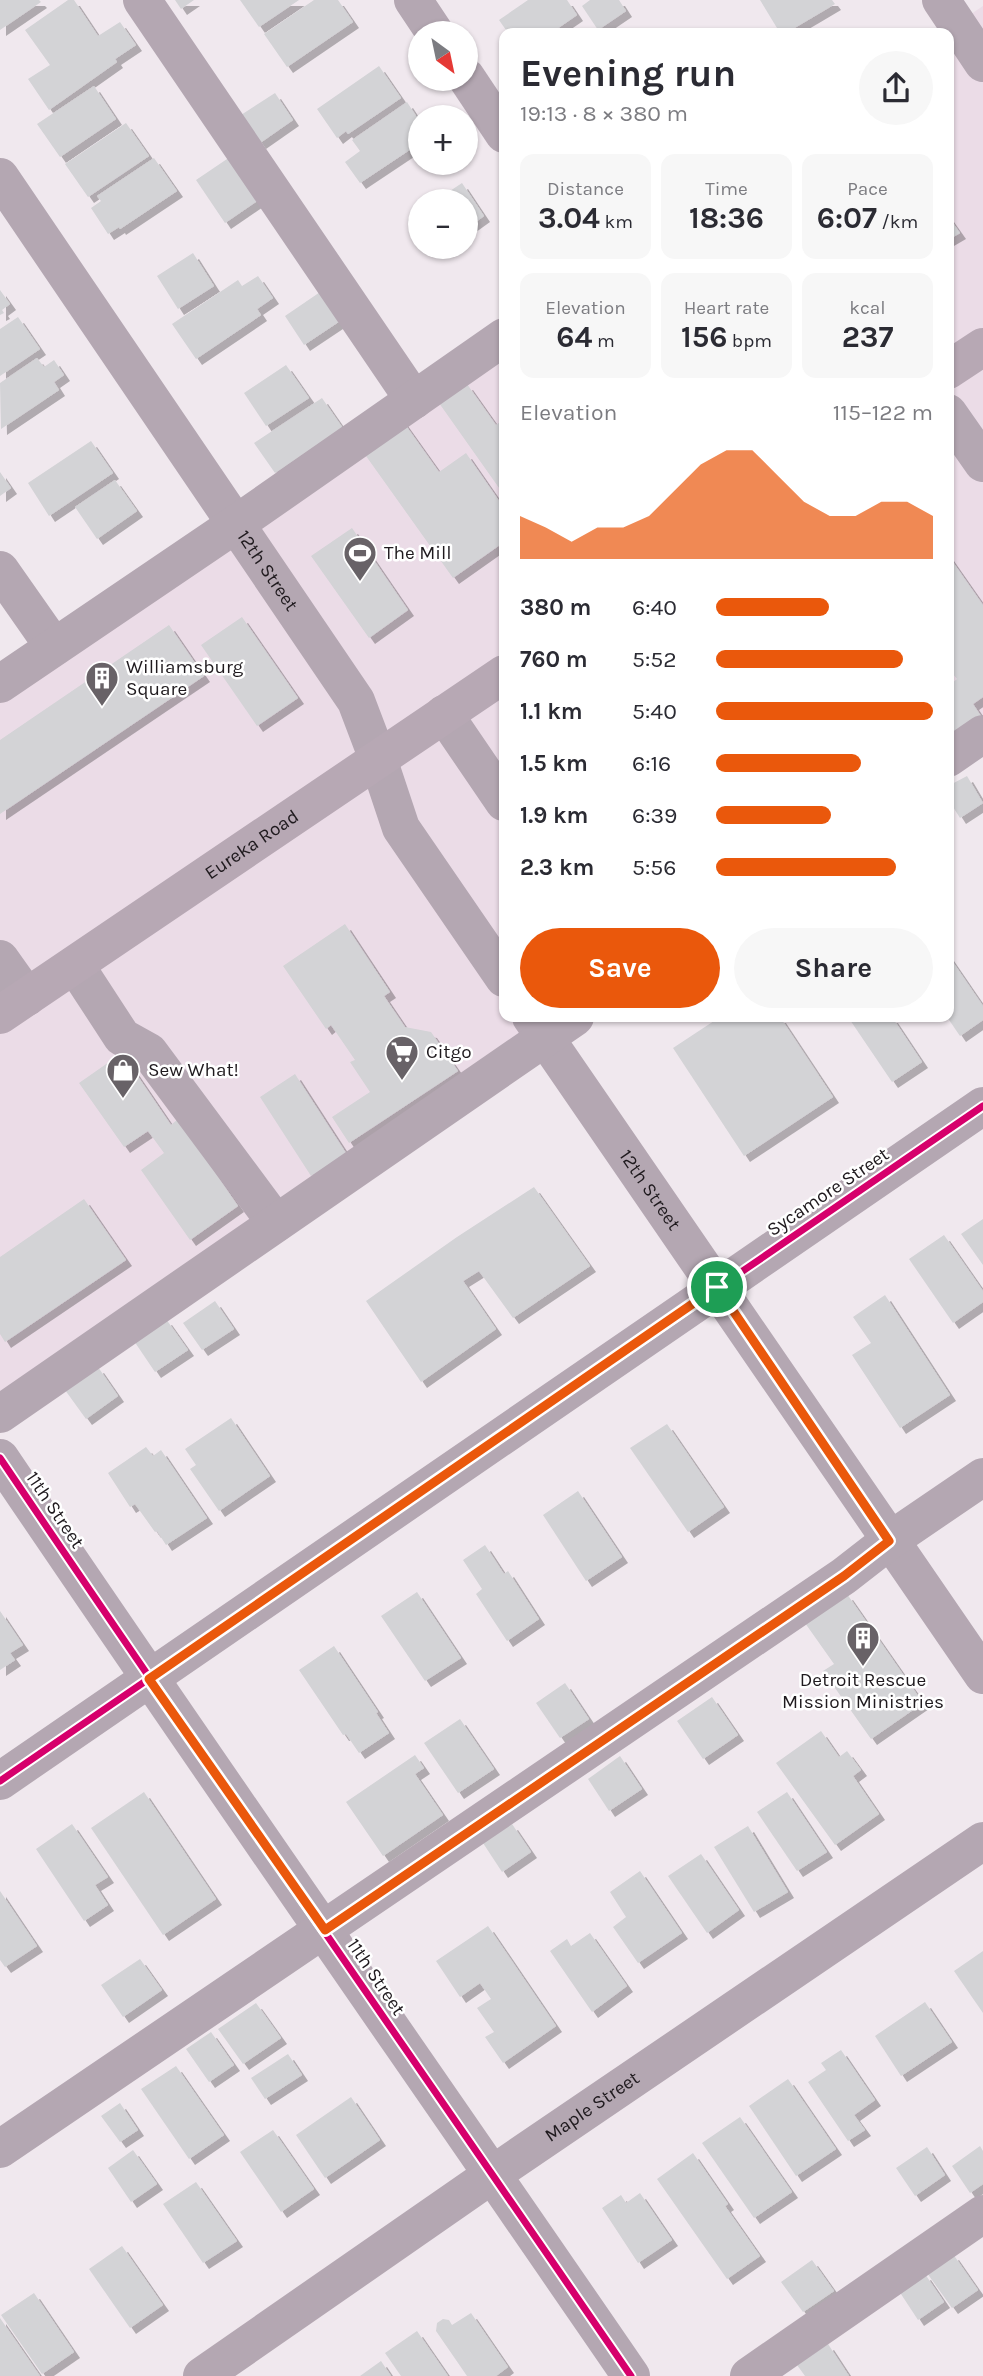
<!DOCTYPE html>
<meta charset="utf-8">
<style>
body{margin:0;font-family:Karla,sans-serif;background:#f7f7f7;color:#2b2b33;height:100vh;display:flex;flex-direction:column;font-size:26px;white-space:nowrap}
*{box-sizing:border-box;margin:0}
p{font-size:23px;color:#7c7c81}
.icon{flex:none;width:38px;height:38px;fill:none;stroke:currentColor;stroke-width:2;stroke-linecap:round;stroke-linejoin:round}
.map{position:relative;flex:1;overflow:hidden}
.sheet{position:absolute;left:499px;top:28px;width:455px;height:994px;display:flex;flex-direction:column;background:#fff;border-radius:14px;box-shadow:0 2px 5px #0004}
.sheet>*{flex:none}
.needle{width:46px;rotate:147deg}
.tools{position:absolute;left:408px;top:21px;display:grid;gap:14px}
.tools a{display:grid;place-items:center;width:70px;height:70px;border-radius:50%;background:#fff;box-shadow:0 2px 5px #0004;font-size:35px}
.pin{position:absolute;display:grid;place-items:center;width:60px;height:60px;color:#fff;margin:-30px;border:4px solid #fff;border-radius:50%;box-shadow:0 2px 7px #0007}
.round{display:grid;place-items:center;flex:none;width:74px;height:74px;border-radius:37px;background:#f7f7f7}
.summary{display:flex;align-items:center;justify-content:space-between;height:119px;padding:0 21px}
h1{font-size:38px;font-weight:700;line-height:52px}
.metrics{display:grid;grid-template-columns:repeat(3,1fr);gap:10px;height:119px;padding:7px 21px}
.metrics div{display:grid;align-content:center;border-radius:14px;background:#f7f7f7;text-align:center}
.metrics b{font-size:30px;font-weight:700}
.metrics small{font-size:19px;font-weight:400}
.metrics p{font-size:19px}
.chart{height:196px;padding:14px 21px}
.chart p{display:flex;justify-content:space-between}
.chart svg{width:100%;height:126px;margin-top:7px;fill:#ea580c;opacity:.7}
.button{display:flex;gap:14px;margin-top:auto;padding:14px 21px}
.button a{flex:1;height:80px;border-radius:42px;background:#ea580c;color:#fff;font-size:28px;font-weight:700;line-height:80px;text-align:center}
.button a+a{background:#f7f7f7;color:#2b2b33}
ul{padding:0 21px;list-style:none;font-size:23px}
li{display:grid;grid-template-columns:112px 84px 1fr;align-items:center;height:52px}
li i{height:18px;border-radius:9px;background:#ea580c}
.map>svg:first-child{display:block}
.built{fill:#ebdce7}
.building{fill:#d3d3d6;filter:url(#shadow)}
.lines{fill:none;stroke-linecap:round;stroke-linejoin:round}
.minor{stroke:#b4a7b2;stroke-width:38}
.major{stroke:#b7a8b4;stroke-width:38}
.cycleway-casing{stroke:#fff;stroke-width:11}
.cycleway{stroke:#d6006c;stroke-width:7}
.route-casing{stroke:#fff;stroke-width:14}
.route{stroke:#ea580c;stroke-width:9}
.labels{text-anchor:middle;dominant-baseline:central;stroke-width:5;stroke-linejoin:round;paint-order:stroke}
.poi-label{font-size:19px;fill:#1f1a1e;stroke:#fff;text-anchor:start}
.street-label{font-size:19px;fill:#1f1a1e;stroke:#fff}
</style>
<div class="map">
<svg width="983" height="2376" viewBox="0 0 983 2376">
<defs>
<filter id="shadow"><feDropShadow dx="6" dy="6" stdDeviation="0" flood-color="#0004"/></filter>
</defs>
<rect width="100%" height="100%" fill="#f0e8ee"/>
<!-- built -->
<g class="built">
<polygon points="983,6 983,734 949,758 948,33 943,33"/>
<polygon points="504,337 504,1017 575,1017 0,1414 0,684"/>
</g>
<!-- building -->
<g class="building">
<polygon points="0,0 39,0 41,2 0,30"/>
<polygon points="68,0 74,0 98,36 120,22 136,45 115,59 117,62 49,110 28,79 50,65 25,30"/>
<polygon points="175,0 194,0 181,9"/>
<polygon points="240,0 299,0 259,27"/>
<polygon points="314,0 338,0 353,22 287,67 264,34"/>
<polygon points="528,0 567,0 577,15 551,33 508,33 499,20"/>
<polygon points="590,0 619,0 626,11 598,30 582,6"/>
<polygon points="760,0 832,0 835,4 786,33 780,33"/>
<polygon points="379,66 401,98 348,134 346,131 337,138 317,109"/>
<polygon points="94,86 116,119 60,157 37,124"/>
<polygon points="275,93 293,120 260,143 241,115"/>
<polygon points="407,102 420,122 420,143 360,183 345,162 360,151 352,140"/>
<polygon points="126,123 149,156 88,197 65,164"/>
<polygon points="230,157 260,199 225,223 196,180"/>
<polygon points="154,158 177,191 120,229 119,227 108,234 91,208 101,201 97,196"/>
<polygon points="462,183 484,216 466,229 466,201 435,201"/>
<polygon points="420,211 420,238 408,220"/>
<polygon points="948,216 960,233 948,240"/>
<polygon points="193,253 214,286 178,309 157,276"/>
<polygon points="258,276 273,298 257,309 261,315 196,359 172,324 238,280 242,286"/>
<polygon points="326,288 346,317 304,345 285,316"/>
<polygon points="0,290 10,304 2,310 4,313 0,315"/>
<polygon points="18,317 40,349 0,376 0,329"/>
<polygon points="37,358 44,367 54,360 64,375 54,382 59,390 1,429 0,383"/>
<polygon points="286,365 309,398 266,426 244,393"/>
<polygon points="467,384 496,425 504,419 504,495 439,403"/>
<polygon points="322,398 342,427 275,473 254,443"/>
<polygon points="402,420 439,472 466,453 504,508 504,542 453,578 361,449"/>
<polygon points="91,441 113,473 49,516 28,483"/>
<polygon points="0,472 11,488 0,496"/>
<polygon points="115,480 137,511 97,539 75,507"/>
<polygon points="352,528 408,610 369,638 311,556"/>
<polygon points="948,555 983,605 983,697 973,704 983,719 948,745 948,678 952,683 957,679 948,668"/>
<polygon points="242,617 298,698 257,726 201,645"/>
<polygon points="169,625 204,676 0,814 0,740"/>
<polygon points="967,776 983,803 960,818 948,799 948,786"/>
<polygon points="345,924 390,992 384,996 405,1027 431,1032 458,1071 349,1143 332,1117 370,1092 350,1062 355,1060 331,1025 326,1029 283,966"/>
<polygon points="948,955 983,1006 983,1020 960,1036 947,1017"/>
<polygon points="720,1017 780,1017 833,1097 744,1156 673,1048"/>
<polygon points="848,1017 892,1017 922,1062 892,1082"/>
<polygon points="122,1053 171,1125 178,1119 238,1206 190,1240 141,1170 164,1153 148,1131 124,1147 79,1083"/>
<polygon points="295,1074 346,1153 311,1176 260,1097"/>
<polygon points="534,1187 590,1266 513,1318 479,1271 463,1281 496,1329 421,1382 366,1301 457,1237"/>
<polygon points="84,1199 126,1260 5,1342 0,1334 0,1257"/>
<polygon points="983,1219 983,1265 961,1234"/>
<polygon points="944,1235 983,1291 983,1302 953,1323 909,1259"/>
<polygon points="885,1295 950,1395 900,1428 852,1355 871,1343 853,1317"/>
<polygon points="215,1301 234,1329 202,1350 183,1323"/>
<polygon points="166,1319 188,1350 155,1372 134,1341"/>
<polygon points="98,1367 118,1396 86,1419 65,1390"/>
<polygon points="231,1418 270,1476 219,1511 190,1469 196,1465 185,1449"/>
<polygon points="667,1424 724,1507 688,1532 630,1448"/>
<polygon points="146,1447 153,1456 161,1450 207,1518 166,1545 157,1531 155,1532 135,1504 130,1507 108,1473"/>
<polygon points="578,1491 622,1557 586,1581 543,1515"/>
<polygon points="485,1545 504,1574 508,1571 539,1619 507,1641 476,1594 482,1589 463,1560"/>
<polygon points="417,1592 461,1658 425,1681 381,1616"/>
<polygon points="847,1594 923,1703 871,1739 823,1671 834,1664 805,1623"/>
<polygon points="0,1611 23,1645 10,1653 15,1660 0,1670"/>
<polygon points="334,1646 378,1712 376,1713 389,1733 359,1753 346,1734 343,1735 299,1670"/>
<polygon points="565,1683 589,1719 560,1738 536,1703"/>
<polygon points="712,1697 738,1735 703,1759 677,1721"/>
<polygon points="460,1719 494,1769 458,1793 424,1743"/>
<polygon points="821,1731 839,1757 847,1751 861,1770 853,1776 879,1814 835,1845 776,1763"/>
<polygon points="415,1755 424,1768 415,1774 443,1815 383,1856 346,1802"/>
<polygon points="620,1756 642,1789 609,1811 588,1779"/>
<polygon points="144,1792 216,1899 163,1935 91,1828"/>
<polygon points="787,1792 827,1852 797,1871 757,1812"/>
<polygon points="72,1824 108,1877 95,1885 108,1905 84,1921 36,1849"/>
<polygon points="512,1824 531,1852 502,1872 483,1843"/>
<polygon points="748,1826 788,1892 754,1912 714,1847"/>
<polygon points="701,1854 739,1910 707,1933 668,1876"/>
<polygon points="640,1871 682,1933 638,1963 613,1927 626,1917 610,1892"/>
<polygon points="0,1891 37,1946 5,1967 0,1960"/>
<polygon points="488,1926 556,2026 503,2063 485,2037 494,2032 477,2008 491,1999 480,1983 460,1997 436,1961"/>
<polygon points="590,1933 627,1986 592,2012 550,1951 567,1939 571,1946"/>
<polygon points="983,1951 983,2013 954,1971"/>
<polygon points="140,1959 162,1990 123,2017 101,1985"/>
<polygon points="925,2002 952,2042 901,2076 875,2036"/>
<polygon points="256,2003 281,2038 243,2064 218,2029"/>
<polygon points="211,2032 234,2065 209,2082 186,2049"/>
<polygon points="841,2050 875,2100 854,2115 865,2130 848,2141 808,2082 826,2070 821,2063"/>
<polygon points="288,2054 302,2075 265,2099 251,2078"/>
<polygon points="176,2066 224,2135 189,2159 141,2089"/>
<polygon points="788,2079 836,2149 796,2176 749,2106"/>
<polygon points="351,2097 380,2140 325,2178 296,2135"/>
<polygon points="120,2103 138,2130 120,2142 101,2116"/>
<polygon points="740,2117 792,2192 754,2218 702,2143"/>
<polygon points="273,2130 314,2189 281,2212 240,2152"/>
<polygon points="980,2146 983,2151 983,2184 970,2193 952,2166"/>
<polygon points="927,2147 945,2175 915,2196 896,2168"/>
<polygon points="133,2150 157,2184 131,2202 108,2168"/>
<polygon points="693,2153 728,2204 725,2206 760,2256 727,2279 657,2179"/>
<polygon points="196,2182 237,2241 203,2263 163,2204"/>
<polygon points="640,2193 672,2240 638,2263 602,2208 621,2195 626,2203"/>
<polygon points="122,2246 163,2305 130,2328 89,2269"/>
<polygon points="953,2254 978,2290 952,2308 927,2273"/>
<polygon points="812,2260 834,2291 803,2312 781,2282"/>
<polygon points="925,2274 944,2302 918,2320 899,2291"/>
<polygon points="34,2293 74,2352 42,2374 1,2315"/>
<polygon points="471,2313 508,2367 496,2376 467,2376 436,2331 437,2323 443,2319 449,2320 452,2325"/>
<polygon points="0,2318 40,2376 0,2376"/>
<polygon points="417,2331 448,2376 401,2376 385,2353"/>
<polygon points="828,2344 849,2376 805,2376 797,2365"/>
<polygon points="381,2361 391,2376 360,2376"/>
</g>
<g class="lines">
<!-- minor -->
<g class="minor">
<polyline points="142,0 414,400"/>
<polyline points="413,0 435,33"/>
<polyline points="941,0 983,63"/>
<polyline points="466,77 504,134"/>
<path id="s1" d="M0 177 356 701 378 759 401 828 504 978"/>
<polyline points="948,413 983,463"/>
<polyline points="0,570 54,647"/>
<polyline points="0,684 236,524 504,337"/>
<polyline points="444,714 504,802"/>
<polyline points="948,758 983,734"/>
<polyline points="0,959 27,997"/>
<polyline points="75,965 122,1037 149,1052 276,1223"/>
<path id="s2" d="M531 1017 983 1675"/>
<polyline points="0,1414 575,1017"/>
<path d="M0 1458C208 1766 421 2070 631 2376"/>
<polyline points="0,1781 983,1106"/>
<polyline points="0,2149 844,1576 889,1541 983,1477"/>
<path id="s3" d="M202 2376 493 2174 983 1841"/>
<polyline points="749,2376 983,2214"/>
</g>
<!-- major -->
<g class="major">
<polyline points="948,370 983,347"/>
<path id="s4" d="M0 1015 504 674"/>
</g>
<defs>
<g id="cycleway">
<path d="M0 1458C208 1766 421 2070 631 2376"/>
<polyline points="0,1781 983,1106"/>
</g>
</defs>
<!-- cycleway casing -->
<use href="#cycleway" class="cycleway-casing"/>
<!-- cycleway -->
<use href="#cycleway" class="cycleway"/>
</g>
<g class="lines">
<defs>
<polygon id="route" points="717,1287 889,1541 844,1576 325,1930 149,1679"/>
</defs>
<!-- route casing -->
<use href="#route" class="route-casing"/>
<!-- route -->
<use href="#route" class="route"/>
</g>
<!-- icons -->
<defs>
<symbol id="stadium-pin" viewBox="-11 -11 22 30"><path d="M0 17L-7.5 6A9.5 9.5 0 1 1 7.5 6Z" fill="#686267" stroke="#fff"/><path d="M0-5a6.5 5 0 1 0 0 10a6.5 5 0 1 0 0-10ZM-3.5-1.8h7v3.6h-7Z" fill="#fff"/></symbol>
<symbol id="building-pin" viewBox="-11 -11 22 30"><path d="M0 17L-7.5 6A9.5 9.5 0 1 1 7.5 6Z" fill="#686267" stroke="#fff"/><path d="M-4-6H4V6H1V3H-1V6H-4ZM-2.5-4.3h1.7v1.8h-1.7ZM.8-4.3h1.7v1.8H.8ZM-2.5-1h1.7V.8h-1.7ZM.8-1h1.7V.8H.8Z" fill="#fff"/></symbol>
<symbol id="supermarket-pin" viewBox="-11 -11 22 30"><path d="M0 17L-7.5 6A9.5 9.5 0 1 1 7.5 6Z" fill="#686267" stroke="#fff"/><path d="M-6-5.5h2.5l.6 2H6L4.5 2H-2.5L-4.4-4H-6ZM-1.5 3.2a1.3 1.3 0 1 0 .1 0ZM3 3.2a1.3 1.3 0 1 0 .1 0Z" fill="#fff"/></symbol>
<symbol id="shop-pin" viewBox="-11 -11 22 30"><path d="M0 17L-7.5 6A9.5 9.5 0 1 1 7.5 6Z" fill="#686267" stroke="#fff"/><path d="M-5-2.5h2.3a2.7 3.5 0 0 1 5.4 0H5L5.5 6h-11ZM-1.5-2.5h3a1.5 2.3 0 0 0-3 0Z" fill="#fff"/></symbol>
</defs>
<g fill-rule="evenodd">
<use href="#stadium-pin" x="341" y="534" width="38" height="52"/>
<use href="#building-pin" x="83" y="659" width="38" height="52"/>
<use href="#supermarket-pin" x="383" y="1033" width="38" height="52"/>
<use href="#shop-pin" x="104" y="1051" width="38" height="52"/>
<use href="#building-pin" x="844" y="1619" width="38" height="52"/>
</g>
<g class="labels">
<!-- poi labels -->
<g class="poi-label">
<text x="384" y="553">The Mill</text>
<text x="126" y="667">Williamsburg<tspan x="126" dy="22">Square</tspan></text>
<text x="426" y="1052">Citgo</text>
<text x="148" y="1070">Sew What!</text>
<text x="863" y="1680" text-anchor="middle">Detroit Rescue<tspan x="863" dy="22">Mission Ministries</tspan></text>
</g>
<!-- street labels -->
<g class="street-label">
<text stroke="none"><textPath href="#s1" startOffset="476">12th Street</textPath></text>
<text stroke="none"><textPath href="#s4" startOffset="304">Eureka Road</textPath></text>
<text stroke="none"><textPath href="#s2" startOffset="210">12th Street</textPath></text>
<text transform="translate(828 1192) rotate(-34)">Sycamore Street</text>
<text transform="translate(55 1510) rotate(56)">11th Street</text>
<text transform="translate(376 1977) rotate(56)">11th Street</text>
<text stroke="none"><textPath href="#s3" startOffset="474">Maple Street</textPath></text>
</g>
</g>
</svg>
<div class="tools">
<a><svg class="needle" viewBox="-14 -14 28 28"><path d="M0-13l5 13h-10z" fill="#e53935"/><path d="M0 13l5-13h-10z" fill="#7c7c81"/></svg></a>
<a>+</a>
<a>−</a>
</div>
<div class="pin" style="left:717px;top:1287px;background:#1e9e55"><svg class="icon" aria-label="arrive" viewBox="0 0 24 24"><path d="M6 21V4h12l-3 4 3 4H6"/></svg></div>
<section class="sheet">
<div class="summary"><div><h1>Evening run</h1><p>19:13 · 8 × 380 m</p></div><a class="round"><svg class="icon" aria-label="share" viewBox="0 0 24 24"><path d="M12 15V3M7 8l5-5 5 5M5 13v7h14v-7"/></svg></a></div>
<div class="metrics">
<div><p>Distance</p><b>3.04<small> km</small></b></div>
<div><p>Time</p><b>18:36</b></div>
<div><p>Pace</p><b>6:07<small> /km</small></b></div>
</div>
<div class="metrics">
<div><p>Elevation</p><b>64<small> m</small></b></div>
<div><p>Heart rate</p><b>156<small> bpm</small></b></div>
<div><p>kcal</p><b>237</b></div>
</div>
<div class="chart"><p><span>Elevation</span>115–122 m</p>
<svg viewBox="0 0 160 44" preserveAspectRatio="none"><path d="M0 44V29L10 33L20 38L30 33L40 33L50 29L60 20L70 11L80 6L90 6L100 15L110 24L120 29L130 29L140 24L150 24L160 29V44z"/></svg>
</div>
<ul>
<li><b>380 m</b>6:40<i style="width:52%"></i></li>
<li><b>760 m</b>5:52<i style="width:86%"></i></li>
<li><b>1.1 km</b>5:40<i style="width:100%"></i></li>
<li><b>1.5 km</b>6:16<i style="width:67%"></i></li>
<li><b>1.9 km</b>6:39<i style="width:53%"></i></li>
<li><b>2.3 km</b>5:56<i style="width:83%"></i></li>
</ul>
<div class="button"><a>Save</a><a>Share</a></div>
</section>
</div>
